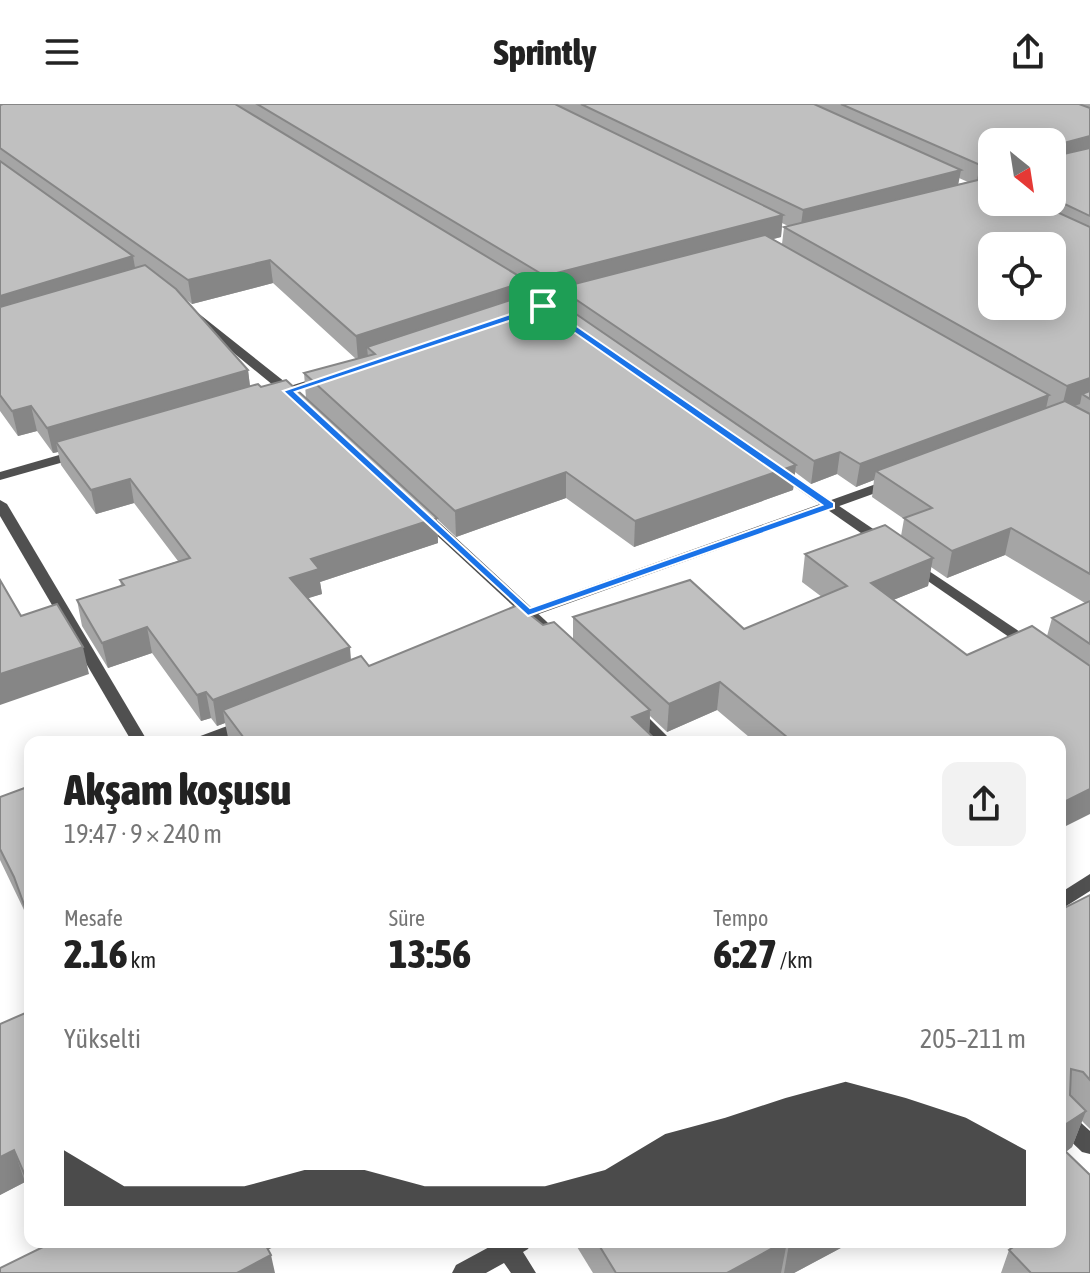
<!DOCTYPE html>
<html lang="tr">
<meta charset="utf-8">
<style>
body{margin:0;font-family:"Asap Condensed",sans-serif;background:#f2f2f2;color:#222;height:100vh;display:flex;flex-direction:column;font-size:30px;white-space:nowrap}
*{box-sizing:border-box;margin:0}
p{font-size:26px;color:#767676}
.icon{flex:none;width:44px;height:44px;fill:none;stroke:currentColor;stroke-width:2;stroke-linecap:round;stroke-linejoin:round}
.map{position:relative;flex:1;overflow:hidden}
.drawer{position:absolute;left:24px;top:632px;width:1042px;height:512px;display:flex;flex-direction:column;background:#fff;border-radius:16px;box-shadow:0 4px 20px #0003}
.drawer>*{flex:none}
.needle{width:52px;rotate:150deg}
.tools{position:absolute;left:978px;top:24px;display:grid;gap:16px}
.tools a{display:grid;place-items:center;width:88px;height:88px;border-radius:16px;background:#fff;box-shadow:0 4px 20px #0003;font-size:40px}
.pin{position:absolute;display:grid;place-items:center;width:68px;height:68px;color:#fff;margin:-34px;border-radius:16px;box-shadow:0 4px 12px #0006}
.round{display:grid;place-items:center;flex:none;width:84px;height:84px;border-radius:16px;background:#f2f2f2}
.overview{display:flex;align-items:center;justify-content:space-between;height:136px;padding:0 40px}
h1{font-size:44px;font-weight:800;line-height:60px}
.figures{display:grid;grid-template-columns:repeat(3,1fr);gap:12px;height:136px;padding:8px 40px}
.figures div{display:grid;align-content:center}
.figures b{font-size:40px;font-weight:800}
.figures small{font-size:22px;font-weight:400}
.figures p{font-size:22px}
.chart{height:224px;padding:16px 40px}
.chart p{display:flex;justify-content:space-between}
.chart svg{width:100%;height:144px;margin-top:8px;fill:#000;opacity:.7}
header{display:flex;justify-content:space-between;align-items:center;height:104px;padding:0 40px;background:#fff;font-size:36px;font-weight:800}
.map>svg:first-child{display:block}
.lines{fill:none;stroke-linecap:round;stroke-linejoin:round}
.minor{fill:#505050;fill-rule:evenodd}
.tertiary{fill:#505050;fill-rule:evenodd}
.wall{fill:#a5a5a5;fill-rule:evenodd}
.shaded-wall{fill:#868686}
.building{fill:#c0c0c0;stroke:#868686;stroke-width:2;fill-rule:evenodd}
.route{fill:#1a73e8;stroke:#fff;stroke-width:2;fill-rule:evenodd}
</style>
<header><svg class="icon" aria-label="menu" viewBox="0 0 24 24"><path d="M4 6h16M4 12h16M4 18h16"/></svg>Sprintly<svg class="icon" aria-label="share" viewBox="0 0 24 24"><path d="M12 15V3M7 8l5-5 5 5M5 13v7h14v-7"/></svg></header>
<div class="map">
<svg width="1090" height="1169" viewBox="0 0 1090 1169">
<rect width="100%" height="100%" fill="#fff"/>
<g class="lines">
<!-- minor -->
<g class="minor">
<polygon points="190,209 198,209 290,282 325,271 331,275 297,288 300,292 298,295 294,296 286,292 271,294 271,288 279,286 190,213"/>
<polygon points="80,345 86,349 85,352 0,376 0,368"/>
<polygon points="777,360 891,437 893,440 891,443 881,443 772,367 772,361"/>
<polygon points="0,396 7,400 148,638 132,638 0,412"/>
<polygon points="423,407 428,408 546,517 549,520 546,523 536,523 418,414 416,411"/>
<polygon points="914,457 1035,538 1038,541 1035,544 1025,544 909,464 907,461"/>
<polygon points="636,606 642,607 673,638 655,638 628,611"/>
<polygon points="1090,770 1090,787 1060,806 1060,789"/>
<polygon points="1060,1004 1068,1007 1090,1027 1090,1050 1082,1048 1060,1027"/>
<polygon points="491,1138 532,1138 528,1145 523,1148 536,1169 511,1169 504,1159 486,1169 452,1169 456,1161 493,1141"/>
</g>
<!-- tertiary -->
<g class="tertiary">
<polygon points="890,375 897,379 895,382 514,519 509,521 501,516 504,513"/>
<polygon points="246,615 252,616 254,620 252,624 216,638 193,638 195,634"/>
</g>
</g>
<!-- wall -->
<g class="wall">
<path d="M0 0H1090V710L1060 638H755L717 606 667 628 650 612 649 629 657 638H229L225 619 217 622 211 614 201 617 152 549 108 564 82 522 77 496 121 482 120 476 178 457 134 399 96 410 61 361 58 348 53 349 37 327 18 332 0 307ZM992 38H1052V98H992ZM959 74 968 78 958 80ZM782 119 788 122 784 123 782 140 773 135 781 133ZM273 179 356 255 304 269 306 294 405 385 261 283 250 282 248 266 183 193 192 200ZM527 183 535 189 527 191ZM559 191V199L551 193ZM795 368 811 380 837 370 856 383 874 376 872 393 904 415 901 432 805 450 802 478 822 493 744 525 573 513V535L543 521 369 562 351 556 307 494 322 490 320 478 438 439 437 415 456 433 566 394 634 443 793 386ZM1005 451 1085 499 1052 514 1047 532 967 551 893 496 928 482 931 463 947 474Z"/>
<polygon points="30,682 30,822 24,806 0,756 0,693"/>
<polygon points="1090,791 1090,1025 1082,1017 1072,1043 1066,1048 1090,1169 1001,1169 1009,1146 1014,1142 1010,1138 1060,1138 1060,806"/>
<polygon points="30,907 30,1089 25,1078 0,1091 0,920"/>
<polygon points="574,1138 852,1138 794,1169 593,1169"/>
</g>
<!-- shaded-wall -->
<g class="shaded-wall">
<polygon points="1090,32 1090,49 1052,62 1056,41"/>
<polygon points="992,59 992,79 976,82 980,61"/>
<polygon points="961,66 957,87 800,128 803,106"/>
<polygon points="783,111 781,133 567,189 559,184 559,191 545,195 545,172"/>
<polygon points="133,152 137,175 0,217 0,192"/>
<polygon points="270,156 273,179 192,200 188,176"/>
<polygon points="527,177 527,200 367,243 368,253 358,256 356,232"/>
<polygon points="248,266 251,291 56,338 58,348 53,349 47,324"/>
<polygon points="1090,274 1090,295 1082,290 1080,300 1061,307 1067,282"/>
<polygon points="1049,291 1044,313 876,367 874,376 856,383 860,360"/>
<polygon points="31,302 37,327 18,332 12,307"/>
<polygon points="840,348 837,370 811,380 814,357"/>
<polygon points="796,361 793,386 634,443 635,417"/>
<polygon points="566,368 566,394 456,433 455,407"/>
<polygon points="130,375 134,399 96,410 91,386"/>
<polygon points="437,414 438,439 320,478 322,490 293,499 290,474 311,455"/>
<polygon points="1011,424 1005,451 947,474 952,447"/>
<polygon points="933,454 928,482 866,507 871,479"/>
<polygon points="147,523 152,549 108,564 102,539"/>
<polygon points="83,543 89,570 0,601 0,570"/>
<polygon points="350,543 352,569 223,606 225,619 217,622 213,596"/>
<polygon points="720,578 717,606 667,628 669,600"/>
<polygon points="206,588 211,614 201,617 197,591"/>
<polygon points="650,606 649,636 632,613"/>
<polygon points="1090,685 1090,710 1060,725 1060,700"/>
<polygon points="1086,1007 1072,1043 1060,1052 1060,1024"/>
<polygon points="14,1046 25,1078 0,1091 0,1053"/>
<polygon points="258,1138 283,1138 260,1150"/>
<polygon points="784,1138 787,1138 781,1169 727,1169"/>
<polygon points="792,1138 852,1138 794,1169 784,1169 789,1140"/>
<polygon points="271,1151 275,1169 237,1169"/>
</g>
<!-- building -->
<g class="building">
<polygon points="3,0 235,0 527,177 356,232 270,156 188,176 0,44 0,1"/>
<polygon points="257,0 555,0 783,111 545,172"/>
<polygon points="581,0 814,0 961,66 803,106"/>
<polygon points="841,0 1079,0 1090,4 1090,32 1056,41 1055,52 1090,44 1090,112 1052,94 1052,38 992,38 992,59 980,61"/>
<polygon points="0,57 133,152 0,192"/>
<path d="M992 71V98H1035L1090 123V274L1067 282 784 123 986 74ZM992 142H1052V202H992Z"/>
<polygon points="765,131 1049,291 860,360 840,348 814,357 559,184"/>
<polygon points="145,161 176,185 248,266 47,324 31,302 12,307 0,291 0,203"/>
<polygon points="541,186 796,361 635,417 566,368 455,407 304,269 375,250 367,243"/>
<polygon points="286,276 437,414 311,455 319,465 290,474 350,543 213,596 206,588 197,591 147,523 102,539 77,496 124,481 120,476 190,454 130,375 91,386 56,338 258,280 261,283"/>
<polygon points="1090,287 1090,295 1082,290"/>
<polygon points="1065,297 1090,310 1090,470 1011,424 952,447 904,414 932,404 876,367"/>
<polygon points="885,421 933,454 871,479 967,551 1032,522 1090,562 1090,685 1060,700 1060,638 793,638 720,578 669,600 573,513 690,476 744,525 847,482 805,450"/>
<polygon points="0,476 21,512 57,500 83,543 0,570"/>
<polygon points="1090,497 1090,540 1052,514"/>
<polygon points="518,501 543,521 554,518 650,606 632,613 657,637 654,638 247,638 223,606 361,552 369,562"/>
<polygon points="30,682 30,817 14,773 0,745 0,693"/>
<polygon points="1090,791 1090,976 1083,968 1071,965 1070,991 1086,1007 1060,1024 1060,806"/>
<polygon points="30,907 30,1083 14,1046 0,1053 0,920"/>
<polygon points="1060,1042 1090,1071 1090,1169 1031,1169 1009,1146 1020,1138 1060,1138"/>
<polygon points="53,1138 264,1138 271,1151 237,1169 0,1169 0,1164"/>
<polygon points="597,1138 784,1138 727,1169 616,1169"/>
</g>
<!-- route -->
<path class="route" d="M543 199 834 399V404L528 512 283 287ZM542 206 822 401 530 504 295 288Z"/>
</svg>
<div class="tools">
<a><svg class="needle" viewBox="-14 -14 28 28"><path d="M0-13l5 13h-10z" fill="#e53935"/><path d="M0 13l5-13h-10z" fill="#767676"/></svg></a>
<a><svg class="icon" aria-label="locate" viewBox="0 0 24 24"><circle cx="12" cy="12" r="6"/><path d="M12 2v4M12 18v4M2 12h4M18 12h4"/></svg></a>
</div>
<div class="pin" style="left:543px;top:202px;background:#1e9e55"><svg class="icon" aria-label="arrive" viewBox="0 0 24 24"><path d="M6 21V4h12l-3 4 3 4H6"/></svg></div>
<section class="drawer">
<div class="overview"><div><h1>Akşam koşusu</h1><p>19:47 · 9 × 240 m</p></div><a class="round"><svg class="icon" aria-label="share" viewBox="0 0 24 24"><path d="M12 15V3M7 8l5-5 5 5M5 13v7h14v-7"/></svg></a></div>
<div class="figures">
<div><p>Mesafe</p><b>2.16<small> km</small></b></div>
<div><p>Süre</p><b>13:56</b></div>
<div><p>Tempo</p><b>6:27<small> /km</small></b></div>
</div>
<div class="chart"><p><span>Yükselti</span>205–211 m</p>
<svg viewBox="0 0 160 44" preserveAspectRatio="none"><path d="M0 44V27L10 38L20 38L30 38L40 33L50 33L60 38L70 38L80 38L90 33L100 22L110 17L120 11L130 6L140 11L150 17L160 27V44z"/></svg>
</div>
</section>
</div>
